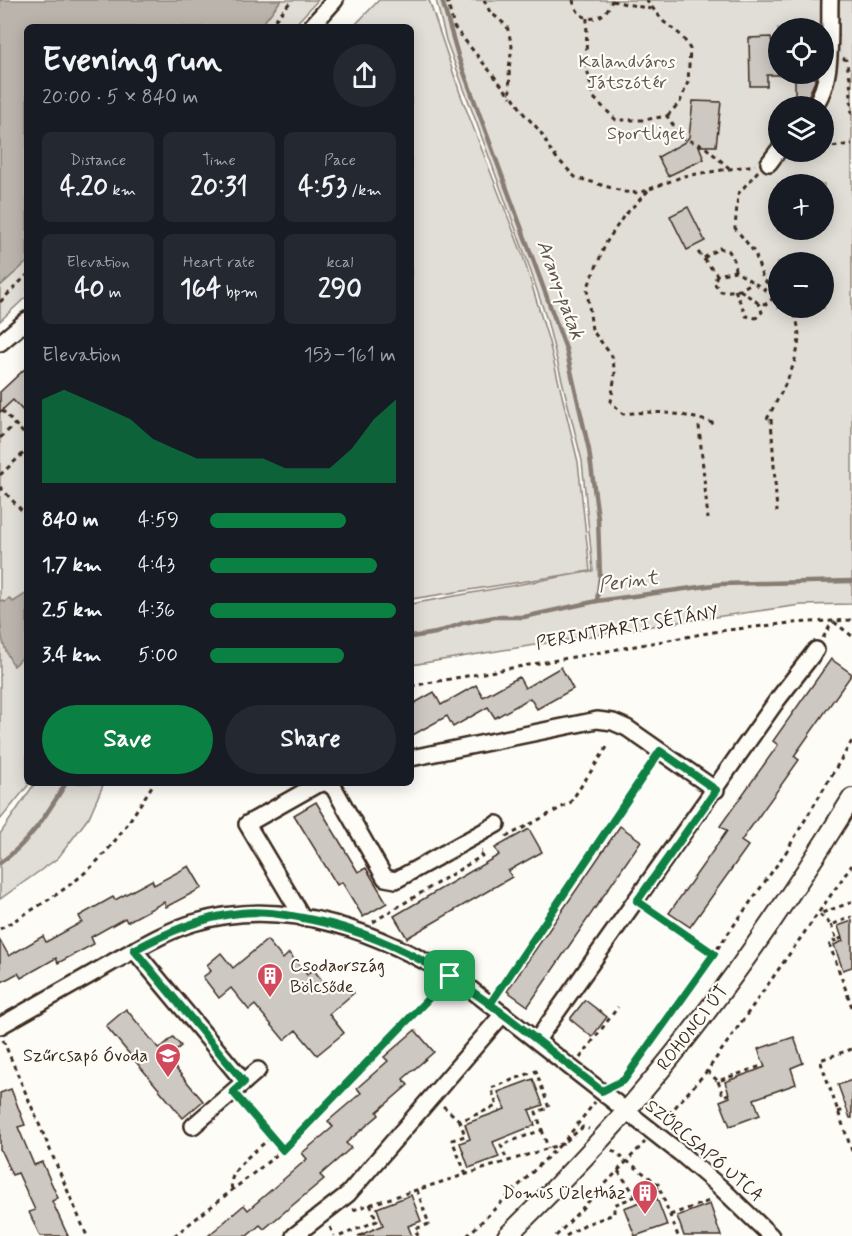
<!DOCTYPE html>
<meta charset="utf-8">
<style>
body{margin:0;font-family:Mynerve,sans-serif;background:#242831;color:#f1f3f6;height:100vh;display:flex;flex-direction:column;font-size:22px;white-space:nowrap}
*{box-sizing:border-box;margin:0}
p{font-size:20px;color:#9ea1a6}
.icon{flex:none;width:33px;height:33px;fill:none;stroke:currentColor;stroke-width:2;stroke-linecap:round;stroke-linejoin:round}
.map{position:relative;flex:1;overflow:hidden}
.drawer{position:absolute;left:24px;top:24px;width:390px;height:762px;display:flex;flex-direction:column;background:#171b24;border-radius:9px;box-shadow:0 3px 15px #0003}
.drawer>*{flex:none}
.fabs{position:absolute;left:768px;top:18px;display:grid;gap:12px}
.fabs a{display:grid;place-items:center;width:66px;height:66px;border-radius:50%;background:#171b24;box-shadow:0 3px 15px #0003;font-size:30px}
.pin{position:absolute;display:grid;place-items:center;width:51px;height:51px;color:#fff;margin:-26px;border-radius:12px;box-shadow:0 3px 9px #0006}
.round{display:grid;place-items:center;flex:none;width:63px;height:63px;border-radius:32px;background:#242831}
.summary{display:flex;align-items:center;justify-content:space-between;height:102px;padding:0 18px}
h1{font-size:33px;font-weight:700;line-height:45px}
.figures{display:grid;grid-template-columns:repeat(3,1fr);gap:9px;height:102px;padding:6px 18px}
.figures div{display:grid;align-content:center;border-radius:9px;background:#242831;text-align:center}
.figures b{font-size:26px;font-weight:700}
.figures small{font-size:16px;font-weight:400}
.figures p{font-size:16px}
.chart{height:168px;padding:12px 18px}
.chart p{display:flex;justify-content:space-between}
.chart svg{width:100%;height:108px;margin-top:6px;fill:#0b8043;opacity:.7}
.button{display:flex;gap:12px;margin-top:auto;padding:12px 18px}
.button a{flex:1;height:69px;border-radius:36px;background:#0b8043;color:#fff;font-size:24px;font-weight:700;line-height:69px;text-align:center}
.button a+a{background:#242831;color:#f1f3f6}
ul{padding:0 18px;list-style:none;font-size:20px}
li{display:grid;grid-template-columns:96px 72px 1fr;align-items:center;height:45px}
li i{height:15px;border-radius:8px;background:#0b8043}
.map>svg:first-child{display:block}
.green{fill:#e1ded7;stroke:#8e847a;stroke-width:1.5;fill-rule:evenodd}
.water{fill:#bbb4ad;stroke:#887d74;stroke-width:1.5}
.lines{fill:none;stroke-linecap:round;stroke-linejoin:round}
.stream{stroke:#887d74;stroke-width:4.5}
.building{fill:#cdc8c2;stroke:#3b2a1e;stroke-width:1.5}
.minor-casing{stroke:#3b2a1e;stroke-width:20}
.major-casing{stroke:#3b2a1e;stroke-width:22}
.path{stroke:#3b2a1e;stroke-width:3;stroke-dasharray:4.5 4.5;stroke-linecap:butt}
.minor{stroke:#fdfcf7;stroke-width:15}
.major{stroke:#fdfcf7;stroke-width:18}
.route-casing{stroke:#fff;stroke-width:12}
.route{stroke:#0b8043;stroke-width:8}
.labels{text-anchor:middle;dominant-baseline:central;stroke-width:4.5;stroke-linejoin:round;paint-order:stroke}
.park-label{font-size:18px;fill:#64574c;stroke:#fdfcf7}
.street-label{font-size:18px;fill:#3b2a1e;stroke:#fdfcf7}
.poi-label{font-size:18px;fill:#3b2a1e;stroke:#fdfcf7;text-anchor:end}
.water-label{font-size:20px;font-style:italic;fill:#615349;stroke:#fdfcf7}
</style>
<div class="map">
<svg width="852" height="1236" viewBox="0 0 852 1236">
<rect width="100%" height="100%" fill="#fdfcf7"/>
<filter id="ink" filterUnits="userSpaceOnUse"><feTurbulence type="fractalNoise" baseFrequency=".0167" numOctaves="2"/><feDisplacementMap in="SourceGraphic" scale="12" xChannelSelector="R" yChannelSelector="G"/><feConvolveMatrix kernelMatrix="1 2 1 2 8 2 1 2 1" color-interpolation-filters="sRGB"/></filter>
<g filter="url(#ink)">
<!-- green -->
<g class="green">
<polygon points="281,0 318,0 293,27 260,27"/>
<polygon points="379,0 429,0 460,93 523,256 549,342 578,462 590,571 411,599 411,27 353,27"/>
<path d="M436 0H852V604L801 605 664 624 411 665V604L593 571 582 461 547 320 527 260 446 40ZM778 28H824V74H778ZM778 106H824V152H778ZM778 184H824V230H778ZM778 262H824V308H778Z"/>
<polygon points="27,262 27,296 0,321 0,286"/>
<polygon points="27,367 27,783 30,783 0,820 0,392"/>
<polygon points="35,783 104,783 89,817 58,858 0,899 0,834"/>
</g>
<!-- water -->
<g class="water">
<polygon points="0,0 281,0 260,27 27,27 27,262 0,286"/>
<path d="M27 593V653L14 666C0 646 0 628 0 600L5 602 9 598 13 602Z"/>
</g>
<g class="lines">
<!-- stream -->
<g class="stream">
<polyline points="442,0 459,59 566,349 589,450 598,518 600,577 597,601"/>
<polyline points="411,637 436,633 463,623 495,617 524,617 597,601 721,584 852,581"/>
<path d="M0 863C30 842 47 814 66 783"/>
</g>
</g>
<!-- building -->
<g class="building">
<polygon points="771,37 772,44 778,43 778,75 767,75 767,86 750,86 749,38"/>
<polygon points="795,74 815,74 815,81 807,99 795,99"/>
<polygon points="693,101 721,102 716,146 699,146 704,159 668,176 658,157 685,142 689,137"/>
<polygon points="688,207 705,241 687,250 670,216"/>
<polygon points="27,367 27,415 13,400 0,412 0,392"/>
<polygon points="831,659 852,674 794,756 799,760 741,841 748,846 690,927 669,913 727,831 720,826 778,745 773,741"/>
<polygon points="561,667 573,689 537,709 530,698 495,718 488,707 453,727 447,716 411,736 411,705 434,692 441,705 476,685 483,697 519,677 525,688"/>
<polygon points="316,802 358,872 366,868 387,903 363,917 342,882 337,885 294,815"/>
<polygon points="620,826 641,841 528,1006 507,991"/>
<polygon points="529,829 542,852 508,871 512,877 407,938 394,916 499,855 495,848"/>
<polygon points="189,866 202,888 166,907 164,902 127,922 125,918 91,937 94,944 58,963 56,958 21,978 18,973 0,983 0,940 9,956 43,936 46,942 82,922 79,916 113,897 115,900 152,880 154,885"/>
<polygon points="852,921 852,967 843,970 834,945 843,941 838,926"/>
<polygon points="267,940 283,959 289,953 307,975 313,969 327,987 332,983 337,990 346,982 354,993 329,1014 344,1033 317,1055 296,1030 284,1040 255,1005 249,1010 231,988 219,998 203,977 211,971 207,965 221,953 233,968"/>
<polygon points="585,1000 607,1017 592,1037 570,1019"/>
<polygon points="126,1009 159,1049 173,1037 181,1046 167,1058 203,1101 183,1118 106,1026"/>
<polygon points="415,1030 434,1052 403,1079 408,1085 377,1112 379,1115 346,1143 351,1148 320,1175 324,1179 264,1229 260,1225 247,1236 208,1236 244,1205 248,1210 307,1159 302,1153 333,1127 328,1121 361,1093 357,1088 388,1061 384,1057"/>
<polygon points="794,1037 803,1063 791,1068 796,1084 754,1099 760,1115 730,1126 720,1101 730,1097 725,1082 765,1067 758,1049"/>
<polygon points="533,1079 543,1105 529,1110 535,1125 493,1142 499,1157 469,1168 460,1143 470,1139 465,1124 505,1109 498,1092"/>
<polygon points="852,1080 852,1118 850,1118 838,1085"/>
<polygon points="11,1089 25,1125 18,1127 34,1165 42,1162 58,1198 52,1201 68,1236 40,1236 29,1212 35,1210 18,1173 12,1175 0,1149 0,1093"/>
<polygon points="411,1195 421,1221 408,1226 412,1236 358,1236 383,1225 377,1208"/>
<polygon points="656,1196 667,1225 635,1236 624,1208"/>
<polygon points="710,1204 721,1236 684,1236 677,1216"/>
</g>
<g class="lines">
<defs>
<g id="minor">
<polyline points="311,27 335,0"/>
<path d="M814 106C834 81 829 32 830 0"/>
<polyline points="769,163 778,151"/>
<polyline points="0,343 27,320"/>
<polyline points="411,758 597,720 613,722 627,728 716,790"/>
<polyline points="327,783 334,788 385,878 396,880 497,824"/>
<polyline points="303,918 247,824 316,785 324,783"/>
<polyline points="134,950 244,1082"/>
<path d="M0 1026C37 1005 74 984 111 963 137 949 164 932 193 923 288 894 384 934 464 984L680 1153 720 1187 771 1236"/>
<polyline points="537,1040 778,699 816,650"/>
<polyline points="193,1126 258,1070"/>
<polyline points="294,1236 348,1194 503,1014"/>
</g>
<path id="major" d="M507 1236C555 1189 601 1142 644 1090 721 999 789 900 852 798"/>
</defs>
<!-- minor casing -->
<use href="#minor" class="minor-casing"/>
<!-- major casing -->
<use href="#major" class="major-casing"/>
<!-- path -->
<g class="path">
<polyline points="447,0 454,27 511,97"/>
<polyline points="484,0 490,12 507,26 512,46 509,69 510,92 524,114 540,131 552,153 575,177 625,192 639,193 684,176 755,165"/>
<path d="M573 0C578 25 605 24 612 0"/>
<polyline points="646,0 664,22 682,36 690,49 688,82 680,102 667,116"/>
<polyline points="612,1 651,9"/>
<polyline points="587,18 586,63 593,97 616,120 644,120 667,116 682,138 704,146 729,168"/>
<polyline points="269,27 292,0"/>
<polyline points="843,58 846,60 850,78 852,118"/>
<polyline points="824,148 852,144"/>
<polyline points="790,157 809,152"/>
<polyline points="758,171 738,194 735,228 755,253 763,279 778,293"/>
<path d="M648 191 623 217 606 243 587 289 592 330 612 356 615 373 611 402 623 414C657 410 684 413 715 424"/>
<polyline points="698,252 717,275 735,271 770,293 774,289"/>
<polyline points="704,258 719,248 729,251 734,260 735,271"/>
<polyline points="717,275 714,283 721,292 740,290 753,282"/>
<polyline points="735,290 746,316 756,318 762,312 758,303"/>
<polyline points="740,290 758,303 767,304 773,298 770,293"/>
<polyline points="0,302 27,275"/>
<polyline points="2,410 27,437"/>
<path d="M767 419C783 389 814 340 790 308"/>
<polyline points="771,419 777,512"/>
<polyline points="699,426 708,519"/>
<polyline points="0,438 15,424"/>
<polyline points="0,475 27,450"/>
<polyline points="0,487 27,516"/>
<polyline points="834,622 852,636"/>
<polyline points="823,638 833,621"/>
<polyline points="411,686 719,631 791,623 852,620"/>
<polyline points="506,837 570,803 609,744"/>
<polyline points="852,902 819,914 831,925 852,917"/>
<polyline points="646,907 714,954"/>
<polyline points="373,922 482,856 479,852 482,851"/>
<polyline points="831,925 837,940 842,938"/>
<path d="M0 929C30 911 63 893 89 869 116 845 135 812 154 783"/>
<polyline points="837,940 829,943 852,1007"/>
<polyline points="498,992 653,762"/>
<polyline points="3,1040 87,1236"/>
<polyline points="852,1049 820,1060 852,1151"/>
<polyline points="580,1058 618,1007"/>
<polyline points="707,1071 718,1081 764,1065"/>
<polyline points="718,1081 723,1096 729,1094"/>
<polyline points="615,1084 624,1080 786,852 852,741"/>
<polyline points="241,1101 283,1150"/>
<polyline points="443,1106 460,1121"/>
<polyline points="838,1112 847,1109"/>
<polyline points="663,1121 707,1071 852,865"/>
<polyline points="542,1130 548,1148"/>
<polyline points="566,1141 583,1127 589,1129"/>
<polyline points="612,1150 658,1184 671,1218"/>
<polyline points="618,1171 636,1196"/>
<polyline points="466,1174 452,1140 465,1136 460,1121 497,1106 491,1088 536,1071 549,1108 536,1112 542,1130 501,1145 507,1161"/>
<path d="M232 1189C226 1169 258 1150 271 1137"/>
<polyline points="417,1190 429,1224 415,1229 418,1236"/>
<polyline points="353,1210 562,1144 595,1102"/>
<polyline points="670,1215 709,1201"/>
<polyline points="673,1223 678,1236"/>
<polyline points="330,1227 334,1236"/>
<polyline points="174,1236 283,1150 441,985"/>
<polyline points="340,1236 377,1221 370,1204"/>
<polyline points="467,1236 560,1145"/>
<polyline points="556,1236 645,1142"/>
<polyline points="566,1236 584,1225 614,1214 614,1205 659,1187"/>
</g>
<!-- minor -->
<use href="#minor" class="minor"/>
<!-- major -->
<use href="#major" class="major"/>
</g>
</g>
<g class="lines" filter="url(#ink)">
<defs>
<path id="route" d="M450 976 283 1150 233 1092 244 1082 134 950C168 932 202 917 240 913 263 910 290 915 313 920 431 944 510 1021 602 1091L624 1080 714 954 637 901 716 790 660 751 490 1004 450 976"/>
</defs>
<!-- route casing -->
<use href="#route" class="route-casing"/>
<!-- route -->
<use href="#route" class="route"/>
</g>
<!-- icons -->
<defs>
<symbol id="building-pin" viewBox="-11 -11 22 30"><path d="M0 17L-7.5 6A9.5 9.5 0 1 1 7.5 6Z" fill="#d1495b" stroke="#fdfcf7"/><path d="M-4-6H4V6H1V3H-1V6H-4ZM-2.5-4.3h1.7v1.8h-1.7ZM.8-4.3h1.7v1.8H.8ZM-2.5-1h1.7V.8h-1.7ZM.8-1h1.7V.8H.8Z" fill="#fff"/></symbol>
<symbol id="school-pin" viewBox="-11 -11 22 30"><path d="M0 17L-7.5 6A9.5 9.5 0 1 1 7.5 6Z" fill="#d1495b" stroke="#fdfcf7"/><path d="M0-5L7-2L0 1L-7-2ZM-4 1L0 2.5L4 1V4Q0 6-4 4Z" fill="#fff"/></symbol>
</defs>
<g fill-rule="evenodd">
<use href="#building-pin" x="255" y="961" width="30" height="40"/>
<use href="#school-pin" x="153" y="1041" width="30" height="40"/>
<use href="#building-pin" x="630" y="1178" width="30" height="40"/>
</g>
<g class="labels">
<!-- park labels -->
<g class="park-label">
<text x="627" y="62">Kalandváros<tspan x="627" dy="21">Játszótér</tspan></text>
<text x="646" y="134">Sportliget</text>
</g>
<!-- street labels -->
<g class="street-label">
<text transform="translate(627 628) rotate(-10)">PERINTPARTI SÉTÁNY</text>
<text transform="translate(693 1028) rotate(-52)">ROHONCI ÚT</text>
<text transform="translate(704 1151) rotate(40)">SZŰRCSAPÓ UTCA</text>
</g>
<!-- poi labels -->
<g class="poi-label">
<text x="290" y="966" text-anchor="start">Csodaország<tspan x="290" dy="21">Bölcsőde</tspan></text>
<text x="148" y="1056">Szűrcsapó Óvoda</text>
<text x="626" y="1193">Domus Üzletház</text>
</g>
<!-- water labels -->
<g class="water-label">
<text transform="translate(560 290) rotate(70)">Arany-patak</text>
<text transform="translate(628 582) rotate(-8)">Perint</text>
</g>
</g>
</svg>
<div class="fabs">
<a><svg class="icon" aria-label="locate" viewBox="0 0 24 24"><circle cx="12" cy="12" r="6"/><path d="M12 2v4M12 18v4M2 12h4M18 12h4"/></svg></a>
<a><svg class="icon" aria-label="layers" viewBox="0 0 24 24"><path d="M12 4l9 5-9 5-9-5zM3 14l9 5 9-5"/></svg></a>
<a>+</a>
<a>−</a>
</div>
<div class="pin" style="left:450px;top:976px;background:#1e9e55"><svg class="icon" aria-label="arrive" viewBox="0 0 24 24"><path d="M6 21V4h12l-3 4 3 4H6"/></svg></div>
<section class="drawer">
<div class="summary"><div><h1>Evening run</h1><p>20:00 · 5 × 840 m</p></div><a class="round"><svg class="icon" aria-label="share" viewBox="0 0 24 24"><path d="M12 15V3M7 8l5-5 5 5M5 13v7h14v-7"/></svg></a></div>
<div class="figures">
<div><p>Distance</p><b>4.20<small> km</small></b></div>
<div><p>Time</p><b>20:31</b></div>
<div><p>Pace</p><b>4:53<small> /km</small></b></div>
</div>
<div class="figures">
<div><p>Elevation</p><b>40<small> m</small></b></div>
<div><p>Heart rate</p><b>164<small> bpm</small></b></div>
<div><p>kcal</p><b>290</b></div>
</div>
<div class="chart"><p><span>Elevation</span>153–161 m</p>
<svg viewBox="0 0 160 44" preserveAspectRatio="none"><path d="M0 44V10L10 6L20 10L30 14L40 18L50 26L60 30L70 34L80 34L90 34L100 34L110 38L120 38L130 38L140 30L150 18L160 10V44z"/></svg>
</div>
<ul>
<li><b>840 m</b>4:59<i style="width:73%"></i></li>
<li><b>1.7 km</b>4:43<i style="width:90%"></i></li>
<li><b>2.5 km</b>4:36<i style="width:100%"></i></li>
<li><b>3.4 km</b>5:00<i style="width:72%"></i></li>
</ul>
<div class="button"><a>Save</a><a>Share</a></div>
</section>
</div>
